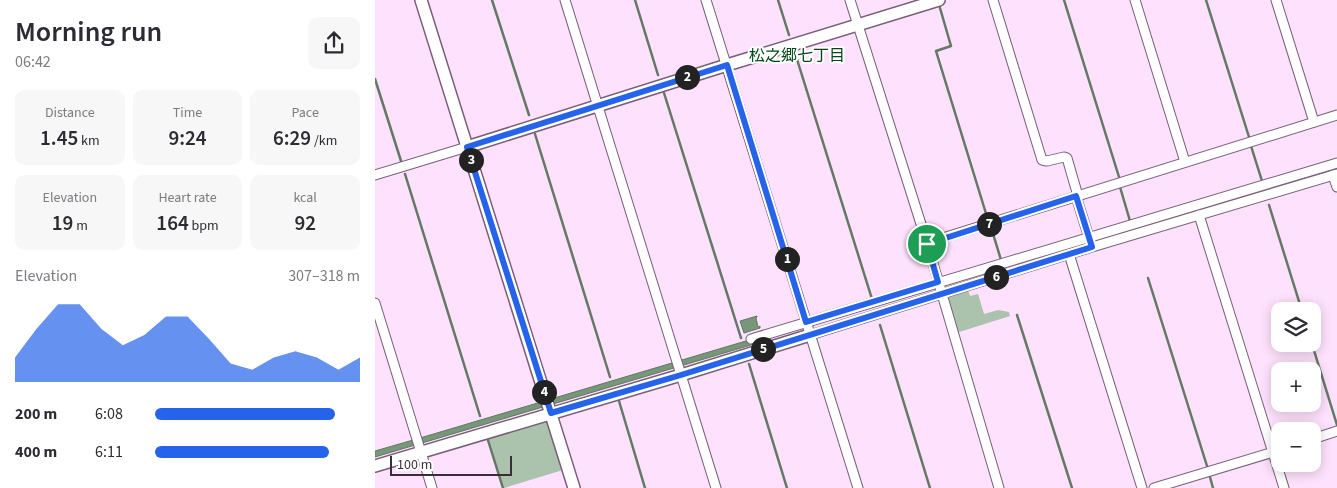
<!DOCTYPE html>
<meta charset="utf-8">
<style>
body{margin:0;font-family:"Source Sans 3","Noto Sans JP",sans-serif;background:#f7f7f7;color:#2b2b33;height:100vh;display:flex;flex-direction:column;font-size:19px;white-space:nowrap}
*{box-sizing:border-box;margin:0}
p{font-size:16px;color:#7c7c81}
.icon{flex:none;width:28px;height:28px;fill:none;stroke:currentColor;stroke-width:2;stroke-linecap:round;stroke-linejoin:round}
.map{position:relative;flex:1;overflow:hidden}
.panel{display:flex;flex-direction:column;background:#fff;width:375px}
.panel>*{flex:none}
.controls{position:absolute;left:896px;top:302px;display:grid;gap:10px}
.controls a{display:grid;place-items:center;width:50px;height:50px;border-radius:10px;background:#fff;box-shadow:0 2px 12px #0003;font-size:25px}
.scale{position:absolute;left:15px;bottom:12px;width:122px;box-sizing:border-box;padding-left:5px;border:2px solid #392e38;border-top:0;font-size:14px;line-height:18px;white-space:nowrap;color:#392e38;-webkit-text-stroke:4px #fff;paint-order:stroke}
.pin{position:absolute;display:grid;place-items:center;width:42px;height:42px;color:#fff;margin:-21px;border:2px solid #fff;border-radius:50%;box-shadow:0 1px 5px #0007}
.km{position:absolute;width:25px;height:25px;margin:-12px;border-radius:50%;background:#222;color:#fff;font-size:14px;line-height:25px;text-align:center}
.round{display:grid;place-items:center;flex:none;width:52px;height:52px;border-radius:10px;background:#f7f7f7}
.summary{display:flex;align-items:center;justify-content:space-between;height:85px;padding:0 15px}
h1{font-size:28px;font-weight:600;line-height:38px}
.stats{display:grid;grid-template-columns:repeat(3,1fr);gap:8px;height:85px;padding:5px 15px}
.stats div{display:grid;align-content:center;border-radius:10px;background:#f7f7f7;text-align:center}
.stats b{font-size:21px;font-weight:600}
.stats small{font-size:14px;font-weight:400}
.stats p{font-size:14px}
.chart{height:140px;padding:10px 15px}
.chart p{display:flex;justify-content:space-between}
.chart svg{width:100%;height:90px;margin-top:5px;fill:#2563eb;opacity:.7}
ul{padding:0 15px;list-style:none;font-size:16px}
li{display:grid;grid-template-columns:80px 60px 1fr;align-items:center;height:38px}
li i{height:12px;border-radius:6px;background:#2563eb}
main{display:flex;flex:1;min-height:0}
.map>svg:first-child{display:block}
.green{fill:#abc3ad}
.water{fill:#769779;stroke:#647866}
.lines{fill:none;stroke-linecap:round;stroke-linejoin:round}
.stream{stroke:#647866;stroke-width:2.5}
.minor-casing{stroke:#785f77;stroke-width:11}
.tertiary-casing{stroke:#785f77;stroke-width:14}
.minor{stroke:#fff;stroke-width:9}
.tertiary{stroke:#fff;stroke-width:11}
.route-casing{stroke:#fff;stroke-width:10}
.route{stroke:#2563eb;stroke-width:6}
.labels{text-anchor:middle;dominant-baseline:central;stroke-width:4;stroke-linejoin:round;paint-order:stroke}
.neighbourhood-label{font-size:16px;fill:#014616;stroke:#fff}
</style>
<main>
<section class="panel">
<div class="summary"><div><h1>Morning run</h1><p>06:42</p></div><a class="round"><svg class="icon" aria-label="share" viewBox="0 0 24 24"><path d="M12 15V3M7 8l5-5 5 5M5 13v7h14v-7"/></svg></a></div>
<div class="stats">
<div><p>Distance</p><b>1.45<small> km</small></b></div>
<div><p>Time</p><b>9:24</b></div>
<div><p>Pace</p><b>6:29<small> /km</small></b></div>
</div>
<div class="stats">
<div><p>Elevation</p><b>19<small> m</small></b></div>
<div><p>Heart rate</p><b>164<small> bpm</small></b></div>
<div><p>kcal</p><b>92</b></div>
</div>
<div class="chart"><p><span>Elevation</span>307–318 m</p>
<svg viewBox="0 0 160 44" preserveAspectRatio="none"><path d="M0 44V32L10 18L20 6L30 6L40 18L50 26L60 21L70 12L80 12L90 23L100 35L110 38L120 32L130 29L140 32L150 38L160 32V44z"/></svg>
</div>
<ul>
<li><b>200 m</b>6:08<i style="width:88%"></i></li>
<li><b>400 m</b>6:11<i style="width:85%"></i></li>
</ul>
</section>
<div class="map">
<svg width="962" height="488" viewBox="0 0 962 488">
<rect width="100%" height="100%" fill="#fee1fc"/>
<!-- green -->
<g class="green">
<polygon points="593,290 595,296 603,294 609,314 623,310 634,312 635,316 581,333 572,296"/>
<polygon points="168,420 173,423 188,470 129,488 113,437"/>
</g>
<!-- water -->
<g class="water">
<polygon points="962,165 962,168 428,327 377,343 376,345 0,457 0,451 45,438"/>
<polygon points="382,316 382,317 381,318 383,327 385,326 385,328 369,333 365,321"/>
</g>
<g class="lines">
<!-- stream -->
<g class="stream">
<polyline points="117,0 154,115"/>
<polyline points="260,0 283,75"/>
<polyline points="403,0 414,35"/>
<polyline points="689,0 744,177"/>
<polyline points="831,0 874,137"/>
<polyline points="565,8 576,46 561,51 613,220"/>
<polyline points="420,53 497,299"/>
<polyline points="0,79 26,161"/>
<polyline points="289,93 366,338"/>
<polyline points="160,134 235,377"/>
<polyline points="876,146 887,181"/>
<polyline points="30,174 105,416"/>
<polyline points="745,187 755,221"/>
<polyline points="894,205 927,311"/>
<polyline points="616,227 626,260"/>
<polyline points="773,278 832,466"/>
<polyline points="642,315 697,488"/>
<polyline points="505,325 555,488"/>
<polyline points="937,344 962,425"/>
<polyline points="374,364 412,488"/>
<polyline points="244,401 270,488"/>
<polyline points="112,437 128,488"/>
<polyline points="835,477 838,488"/>
</g>
<defs>
<g id="minor">
<polyline points="190,0 341,488"/>
<polyline points="331,0 483,488"/>
<polyline points="475,0 552,243 624,488"/>
<polyline points="618,0 667,160 672,161 689,157 692,158 703,196"/>
<polyline points="760,0 810,162"/>
<polyline points="901,0 939,122"/>
<polyline points="0,175 92,147"/>
<polyline points="958,175 962,187"/>
<polyline points="701,196 715,241"/>
<polyline points="824,215 909,488"/>
<polyline points="552,243 962,115"/>
<polyline points="694,254 767,488"/>
<polyline points="0,303 57,488"/>
<polyline points="435,335 717,247 962,174"/>
<polyline points="376,339 962,163"/>
<polyline points="938,439 962,431"/>
<polyline points="779,488 905,450"/>
</g>
<g id="tertiary">
<polyline points="46,0 199,488"/>
<polyline points="92,147 352,65 564,0"/>
<polyline points="0,466 306,375 435,335"/>
</g>
</defs>
<!-- minor casing -->
<use href="#minor" class="minor-casing"/>
<!-- tertiary casing -->
<use href="#tertiary" class="tertiary-casing"/>
<!-- minor -->
<use href="#minor" class="minor"/>
<!-- tertiary -->
<use href="#tertiary" class="tertiary"/>
</g>
<g class="lines">
<defs>
<polygon id="route" points="352,65 431,322 563,282 552,244 701,196 717,247 306,375 176,413 92,147"/>
</defs>
<!-- route casing -->
<use href="#route" class="route-casing"/>
<!-- route -->
<use href="#route" class="route"/>
</g>
<g class="labels">
<!-- neighbourhood labels -->
<g class="neighbourhood-label">
<text x="422" y="56">松之郷七丁目</text>
</g>
</g>
</svg>
<div class="controls">
<a><svg class="icon" aria-label="layers" viewBox="0 0 24 24"><path d="M12 4l9 5-9 5-9-5zM3 14l9 5 9-5"/></svg></a>
<a>+</a>
<a>−</a>
</div>
<div class="scale">100 m</div>
<div class="pin" style="left:552px;top:244px;background:#1e9e55"><svg class="icon" aria-label="arrive" viewBox="0 0 24 24"><path d="M6 21V4h12l-3 4 3 4H6"/></svg></div>
<b class="km" style="left:412px;top:259px">1</b>
<b class="km" style="left:312px;top:77px">2</b>
<b class="km" style="left:96px;top:160px">3</b>
<b class="km" style="left:169px;top:392px">4</b>
<b class="km" style="left:388px;top:349px">5</b>
<b class="km" style="left:621px;top:277px">6</b>
<b class="km" style="left:614px;top:224px">7</b>
</div>
</main>
